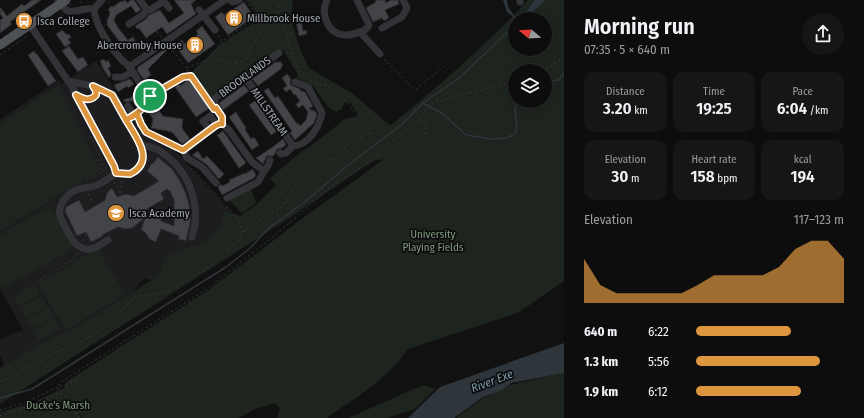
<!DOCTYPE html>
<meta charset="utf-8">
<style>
body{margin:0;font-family:"Fira Sans Condensed",sans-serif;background:#161617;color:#f1f3f6;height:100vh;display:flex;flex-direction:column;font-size:15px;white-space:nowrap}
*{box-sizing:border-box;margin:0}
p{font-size:13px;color:#9a9c9e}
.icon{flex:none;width:22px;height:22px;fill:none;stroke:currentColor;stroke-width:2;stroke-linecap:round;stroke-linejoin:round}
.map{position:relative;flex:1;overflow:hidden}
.side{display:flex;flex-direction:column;background:#0d0d0e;width:300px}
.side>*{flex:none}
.needle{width:26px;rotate:288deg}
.fabs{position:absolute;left:508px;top:12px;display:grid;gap:8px}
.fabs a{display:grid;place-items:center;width:44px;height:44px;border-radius:50%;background:#0d0d0e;box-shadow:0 2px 10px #0003,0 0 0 1px #2d2d2e;font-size:20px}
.pin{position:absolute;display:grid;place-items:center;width:34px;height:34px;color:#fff;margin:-17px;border:2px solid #fff;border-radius:50%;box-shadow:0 1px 4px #0007}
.round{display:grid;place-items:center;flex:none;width:42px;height:42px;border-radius:21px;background:#161617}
.summary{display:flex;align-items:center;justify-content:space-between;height:68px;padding:0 20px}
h1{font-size:22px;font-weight:600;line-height:30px}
.figures{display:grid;grid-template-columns:repeat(3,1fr);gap:6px;height:68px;padding:4px 20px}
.figures div{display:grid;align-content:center;border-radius:10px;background:#161617;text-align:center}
.figures b{font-size:17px;font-weight:600}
.figures small{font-size:11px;font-weight:400}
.figures p{font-size:11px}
.chart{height:112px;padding:8px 20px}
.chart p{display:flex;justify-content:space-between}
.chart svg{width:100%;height:72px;margin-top:4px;fill:#dd963d;opacity:.7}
ul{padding:0 20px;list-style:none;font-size:13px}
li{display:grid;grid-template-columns:64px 48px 1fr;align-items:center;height:30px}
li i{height:10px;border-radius:5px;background:#dd963d}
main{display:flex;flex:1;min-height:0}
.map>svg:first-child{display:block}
.built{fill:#1d1d1f}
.green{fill:#1e241e;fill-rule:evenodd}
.water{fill:#2e363b}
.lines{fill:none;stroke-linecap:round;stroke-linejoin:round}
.stream{stroke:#2e363b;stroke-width:1.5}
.building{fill:#424447;stroke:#2b2b2e;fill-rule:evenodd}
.path{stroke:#383a3d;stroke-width:1;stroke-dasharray:2 3;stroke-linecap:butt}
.minor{stroke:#323337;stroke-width:7}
.major{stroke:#4e5155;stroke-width:9}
.path-bridge{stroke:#383a3d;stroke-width:1;stroke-dasharray:2 3;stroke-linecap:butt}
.route-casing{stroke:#fff;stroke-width:8}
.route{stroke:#dd963d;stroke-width:5}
.labels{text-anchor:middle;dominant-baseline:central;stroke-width:3.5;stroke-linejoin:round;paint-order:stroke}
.poi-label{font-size:11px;fill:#a3a9b1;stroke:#0c0c0d;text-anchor:start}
.street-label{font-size:11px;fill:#a3a9b1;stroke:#0c0c0d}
.park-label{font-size:11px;fill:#7e9b7c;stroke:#0c0c0d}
.water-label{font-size:12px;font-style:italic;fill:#7d9aa9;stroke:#0c0c0d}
</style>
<main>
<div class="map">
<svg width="564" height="418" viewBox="0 0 564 418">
<rect width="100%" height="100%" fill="#111112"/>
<!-- built -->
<polygon class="built" points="96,61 144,135 173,149 227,207 239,224 154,281 146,278 138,284 138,286 127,299 7,373 0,355 0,339 23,330 0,289 0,120 59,80 62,84"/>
<!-- green -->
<g class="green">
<path d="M247 0H293L291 19 300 49 309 68 353 94 387 123 391 125C439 86 486 45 528 0H564V281L518 313 408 349C388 378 358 397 329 416L328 418H277L280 410 276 403 255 409 239 418H82L77 410 81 418H0V412L32 403 64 388 66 382 207 291 295 224 384 159 373 161 291 217 0 404V368L57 335 69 332 158 276 167 255C191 246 222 243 224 211L240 216 257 204 276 185 270 178 300 153 321 138 345 119 359 116 350 102 344 103 342 109 336 112C325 108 320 92 311 85 307 82 300 80 296 78L298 75 283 50H280L209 99 191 73 222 43 260 18ZM515 19H545V49H515ZM515 71H545V101H515Z"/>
<polygon points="58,85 100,170 0,231 0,125"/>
<polygon points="251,189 256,203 242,213 229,200"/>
<polygon points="50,205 75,247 3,289 0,284 0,235"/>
<polygon points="97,248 125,294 66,330 38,284"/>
<polygon points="35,284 40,294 19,306 14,296"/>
<polygon points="41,296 47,306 26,318 20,308"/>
<polygon points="48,307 54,317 33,329 27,319"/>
<polygon points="54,318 60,329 39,341 33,331"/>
<polygon points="564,373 564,418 456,418 483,398 509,385"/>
<polygon points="421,386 427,386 435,389 415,409 387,418 348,418"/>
</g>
<!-- water -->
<g class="water">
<polygon points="503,0 507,0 508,7 516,18 527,11 529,7 535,0 545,0 525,19 515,19 515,22 513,17 507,12"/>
<polygon points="564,343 564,373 511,383 502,390 483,397 454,418 408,418 440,387"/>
</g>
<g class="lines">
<!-- stream -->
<g class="stream">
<polyline points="545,82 559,80 564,73"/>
<path d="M423 103 443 114 466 135 492 139 506 138 515 134C521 122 511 115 517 101"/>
<polyline points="0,398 32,389 226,267 249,249 269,228 306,201 347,166 401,125 423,103 459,78 515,25"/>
</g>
</g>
<!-- building -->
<g class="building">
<polygon points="32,0 41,0 10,22 12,24 0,33 0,20 3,18 0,14 0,7 7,16 22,4 24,6"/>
<polygon points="125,0 127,3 131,0 134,0 141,10 136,13 131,6 116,15 114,21 119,29 128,40 133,37 137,44 130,49 126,42 122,45 107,25 107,19 108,19 110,12 108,10 111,6 113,7 121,1 122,2"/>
<polygon points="174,0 196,0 191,4 196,14 167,34 162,27 146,38 139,28 137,29 135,26 146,19 149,15 160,10 169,23 184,13"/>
<polygon points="375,0 385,0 386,3 391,0 398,0 399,4 385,10 389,18 384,21 382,18 373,22 366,8 376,2"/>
<polygon points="244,2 254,17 228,35 215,17 222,12 224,15"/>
<polygon points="301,20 303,31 306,30 307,34 299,36 296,21"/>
<polygon points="202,26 215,44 188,63 175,45 182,40 184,44 198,34 196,31"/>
<polygon points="62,30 67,35 69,34 71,38 68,39 71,43 65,47 56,34"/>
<polygon points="69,46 78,59 83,57 88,65 78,72 62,51"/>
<polygon points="166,48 168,49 148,69 151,75 144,80 137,70 138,67"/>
<polygon points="34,51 36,54 37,54 56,81 48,86 28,55"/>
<polygon points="104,59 106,62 108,60 111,66 108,68 111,74 109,78 101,65 102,65 100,61"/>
<polygon points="277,61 278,63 280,61 283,65 281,67 282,68 258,86 252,79"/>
<polygon points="287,74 291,79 290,82 291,85 300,89 302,92 304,91 306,94 313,106 309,109 315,111 317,114 314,123 295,140 290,133 292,131 264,91 268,88 275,98 278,96 297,124 298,123 300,126 306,120 308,112 303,105 298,108 296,104 300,101 295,94 294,95 290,89 286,92 283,88 287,86 282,78"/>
<polygon points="130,79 134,84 128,88 127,86 118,92 114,85"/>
<polygon points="189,79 210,108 196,117 175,87 179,84 180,86"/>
<polygon points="244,85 249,91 223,110 219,103"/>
<polygon points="136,93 142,102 136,107 132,101 125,102 123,100 128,98 128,99"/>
<polygon points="256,100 277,131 271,135 249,105"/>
<polygon points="154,103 163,116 183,119 182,128 190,139 182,144 172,132 151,128 153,119 147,111"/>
<polygon points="236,112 246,128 245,129 251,139 254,137 259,145 252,150 229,117"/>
<polygon points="223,131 246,163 239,168 217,135"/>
<polygon points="283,139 286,145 282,148 277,149 275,154 273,156 267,156 263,164 256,158 274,146"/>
<polygon points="198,151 203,159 207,156 224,174 219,179 206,164 192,155"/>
<path d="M158 157 172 169 180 181 186 194 190 209V223L186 241 178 239 179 236 161 229 156 242 149 239 145 232 141 230 145 218 132 228 126 229 118 227 102 235 103 236 91 242 86 232 77 236 65 211 66 207 79 200 85 212 105 200 107 193 112 188 117 197 126 194 134 196 159 181 147 171 152 163 153 164ZM167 189 170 191 174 200V226L161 221V219L142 212 164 199 161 193Z"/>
<polygon points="253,169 256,175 254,178 222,195 218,187 221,184 222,186 230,182 229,180 245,173 245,174"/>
</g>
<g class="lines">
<!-- path -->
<g class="path">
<polyline points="192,0 195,5"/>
<polyline points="80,3 83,0"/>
<polyline points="108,3 112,0"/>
<polyline points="258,17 261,21 266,24"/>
<polyline points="149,19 161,37"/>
<polyline points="50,21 54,22 64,15"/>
<polyline points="53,21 60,15"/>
<polyline points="218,35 222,41"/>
<polyline points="170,47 186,68"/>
<polyline points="0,55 29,35"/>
<polyline points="384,59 415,90 444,66"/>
<polyline points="541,71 564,58"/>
<polyline points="176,81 183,77 191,75 217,49 218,45 222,41 258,17 246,1"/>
<path d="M207 101 186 68C195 65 203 61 212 60 224 59 234 69 245 59 250 55 251 46 255 40 257 36 260 34 262 31 267 25 269 18 277 16"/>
<polyline points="419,121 426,125 426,142"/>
<polyline points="90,136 107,171"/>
<polyline points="191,168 221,199"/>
<polyline points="86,181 102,172 102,170 96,157"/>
<polyline points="114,182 120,193"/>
<polyline points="120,193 122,180"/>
<polyline points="88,194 92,202"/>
<polyline points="243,232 256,221 282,207 293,188 306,181 321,165 330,159 338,158 348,144 370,133 372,127 358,116 346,101 335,90 327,85 320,85 311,81 299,71 289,45 285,27 279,22 278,16 279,7 285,0"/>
<polyline points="83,241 86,234"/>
<polyline points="36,283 75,258 78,253"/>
<polyline points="0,382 6,379 51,355 83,341 102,329 135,297 166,292 211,266 238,241 242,234 240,223 225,204"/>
<polyline points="0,410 24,403 58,387 79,380"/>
<polyline points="0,416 31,406 59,393"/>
<polyline points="79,418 65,395 60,393 58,387 61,382 207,289 274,236 333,185 373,160 386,146 419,120 428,107 435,102 515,81"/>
</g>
<!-- minor -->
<g class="minor">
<path d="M58 0 67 11C77 13 84 7 94 9 96 27 108 44 120 58 122 61 126 63 129 66 136 76 141 87 150 96"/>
<polyline points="230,0 233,2 239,0"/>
<path d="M327 0C320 14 328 35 346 35 351 35 355 34 359 32 363 31 367 30 369 25L357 0"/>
<polyline points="520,0 520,2"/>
<polyline points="94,9 102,0"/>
<polyline points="147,10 150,10 164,1 169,8"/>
<polyline points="199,10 215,30"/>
<polyline points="129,24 143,15 147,10 140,0"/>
<path d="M30 25 68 81 71 85 114 166 117 173C136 178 146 164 142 146L112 95 97 87 68 81"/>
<polyline points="382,28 402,17 407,8 403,0"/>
<polyline points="360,32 380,54"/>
<polyline points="129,67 225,0"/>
<polyline points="115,77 123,77 132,72"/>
<path d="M245 78 262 100 293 146C309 145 319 127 322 113L308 87 295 82"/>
<path d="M76 95C83 100 90 102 96 95V91L93 86"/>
<polyline points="150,96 147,104 137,114 141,124 146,132 183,150 215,126 219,124 222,124 229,130 252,162 264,171"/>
<polyline points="150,96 170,84"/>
<polyline points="128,106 134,116"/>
<polyline points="222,124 222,117 214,105 215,98 245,78 279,53"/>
<polyline points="210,130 203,121 210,116 214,121"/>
<path d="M142 146C154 146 160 150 169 158 192 177 201 209 192 237"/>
<polyline points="183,150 187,158 202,167 216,183"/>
<polyline points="280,153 281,154 286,153 293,146"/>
<polyline points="227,198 258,182 264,171 268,166 270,160"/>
<path d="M108 240C101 244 94 250 86 249 82 248 77 246 75 243 71 239 62 221 60 216 58 209 62 201 67 196 75 187 85 189 95 186 103 183 110 177 117 173"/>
</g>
<!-- major -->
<polyline class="major" points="0,45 66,0"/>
<!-- path-bridge -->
<polyline class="path-bridge" points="60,15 71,6 67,0"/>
</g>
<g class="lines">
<defs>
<path id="route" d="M150 96C146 108 136 114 126 120 136 137 156 161 130 174L116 173 114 166 76 95C83 99 90 102 96 95V91L93 86 112 95 126 120 137 114 141 124 146 132 183 150 215 126 219 124H222V117L216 108 214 109 191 76 183 77 150 96"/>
</defs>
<!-- route casing -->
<use href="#route" class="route-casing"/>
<!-- route -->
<use href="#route" class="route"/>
</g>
<!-- icons -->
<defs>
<symbol id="building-disc" viewBox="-11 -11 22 22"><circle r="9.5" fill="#dd963d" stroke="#0c0c0d"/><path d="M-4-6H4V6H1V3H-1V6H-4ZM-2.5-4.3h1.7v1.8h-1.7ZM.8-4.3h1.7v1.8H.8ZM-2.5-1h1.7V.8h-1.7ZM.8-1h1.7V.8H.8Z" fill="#fff"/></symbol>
<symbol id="bus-disc" viewBox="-11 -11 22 22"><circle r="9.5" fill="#dd963d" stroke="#0c0c0d"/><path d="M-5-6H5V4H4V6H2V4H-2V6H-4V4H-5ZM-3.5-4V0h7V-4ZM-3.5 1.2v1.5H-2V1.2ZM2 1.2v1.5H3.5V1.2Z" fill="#fff"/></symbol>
<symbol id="school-disc" viewBox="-11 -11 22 22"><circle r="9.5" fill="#dd963d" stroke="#0c0c0d"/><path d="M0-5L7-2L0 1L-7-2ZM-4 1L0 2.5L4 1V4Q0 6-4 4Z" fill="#fff"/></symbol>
</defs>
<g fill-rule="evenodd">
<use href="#building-disc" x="224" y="8" width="20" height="20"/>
<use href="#bus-disc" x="14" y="11" width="20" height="20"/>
<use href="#building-disc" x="185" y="35" width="20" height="20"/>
<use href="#school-disc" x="106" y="203" width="20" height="20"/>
</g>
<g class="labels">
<!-- poi labels -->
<g class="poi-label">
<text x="247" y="18">Millbrook House</text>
<text x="37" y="21">Isca College</text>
<text x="182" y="45" text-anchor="end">Abercromby House</text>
<text x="129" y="213">Isca Academy</text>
</g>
<!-- street labels -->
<g class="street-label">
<text transform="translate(245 77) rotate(-36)">BROOKLANDS</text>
<text transform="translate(269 112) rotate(55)">MILLSTREAM</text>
</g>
<!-- park labels -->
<g class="park-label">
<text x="433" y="234">University<tspan x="433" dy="13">Playing Fields</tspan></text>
<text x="58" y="405">Ducke's Marsh</text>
</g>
<!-- water labels -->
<g class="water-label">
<text transform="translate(492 381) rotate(-21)">River Exe</text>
</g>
</g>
</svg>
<div class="fabs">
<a><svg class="needle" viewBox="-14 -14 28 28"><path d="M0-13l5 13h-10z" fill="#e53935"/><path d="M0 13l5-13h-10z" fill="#9a9c9e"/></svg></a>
<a><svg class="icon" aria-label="layers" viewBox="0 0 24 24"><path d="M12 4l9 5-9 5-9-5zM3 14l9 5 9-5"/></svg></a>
</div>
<div class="pin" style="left:150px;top:96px;background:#1e9e55"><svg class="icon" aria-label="arrive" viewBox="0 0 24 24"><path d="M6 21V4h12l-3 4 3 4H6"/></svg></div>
</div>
<section class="side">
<div class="summary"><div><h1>Morning run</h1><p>07:35 · 5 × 640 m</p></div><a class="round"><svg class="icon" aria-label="share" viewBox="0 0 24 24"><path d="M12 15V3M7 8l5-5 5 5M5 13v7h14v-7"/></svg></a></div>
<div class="figures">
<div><p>Distance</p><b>3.20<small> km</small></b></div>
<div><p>Time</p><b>19:25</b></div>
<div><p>Pace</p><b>6:04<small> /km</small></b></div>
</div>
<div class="figures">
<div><p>Elevation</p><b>30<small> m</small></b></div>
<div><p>Heart rate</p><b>158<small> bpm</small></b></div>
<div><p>kcal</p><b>194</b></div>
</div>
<div class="chart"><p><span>Elevation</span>117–123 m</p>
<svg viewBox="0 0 160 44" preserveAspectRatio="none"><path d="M0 44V17L10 33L20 38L30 38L40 38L50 38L60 38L70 33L80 27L90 27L100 27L110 27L120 22L130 11L140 6L150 6L160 17V44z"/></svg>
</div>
<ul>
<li><b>640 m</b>6:22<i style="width:64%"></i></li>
<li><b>1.3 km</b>5:56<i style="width:84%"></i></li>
<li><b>1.9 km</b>6:12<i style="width:71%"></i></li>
</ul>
</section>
</main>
